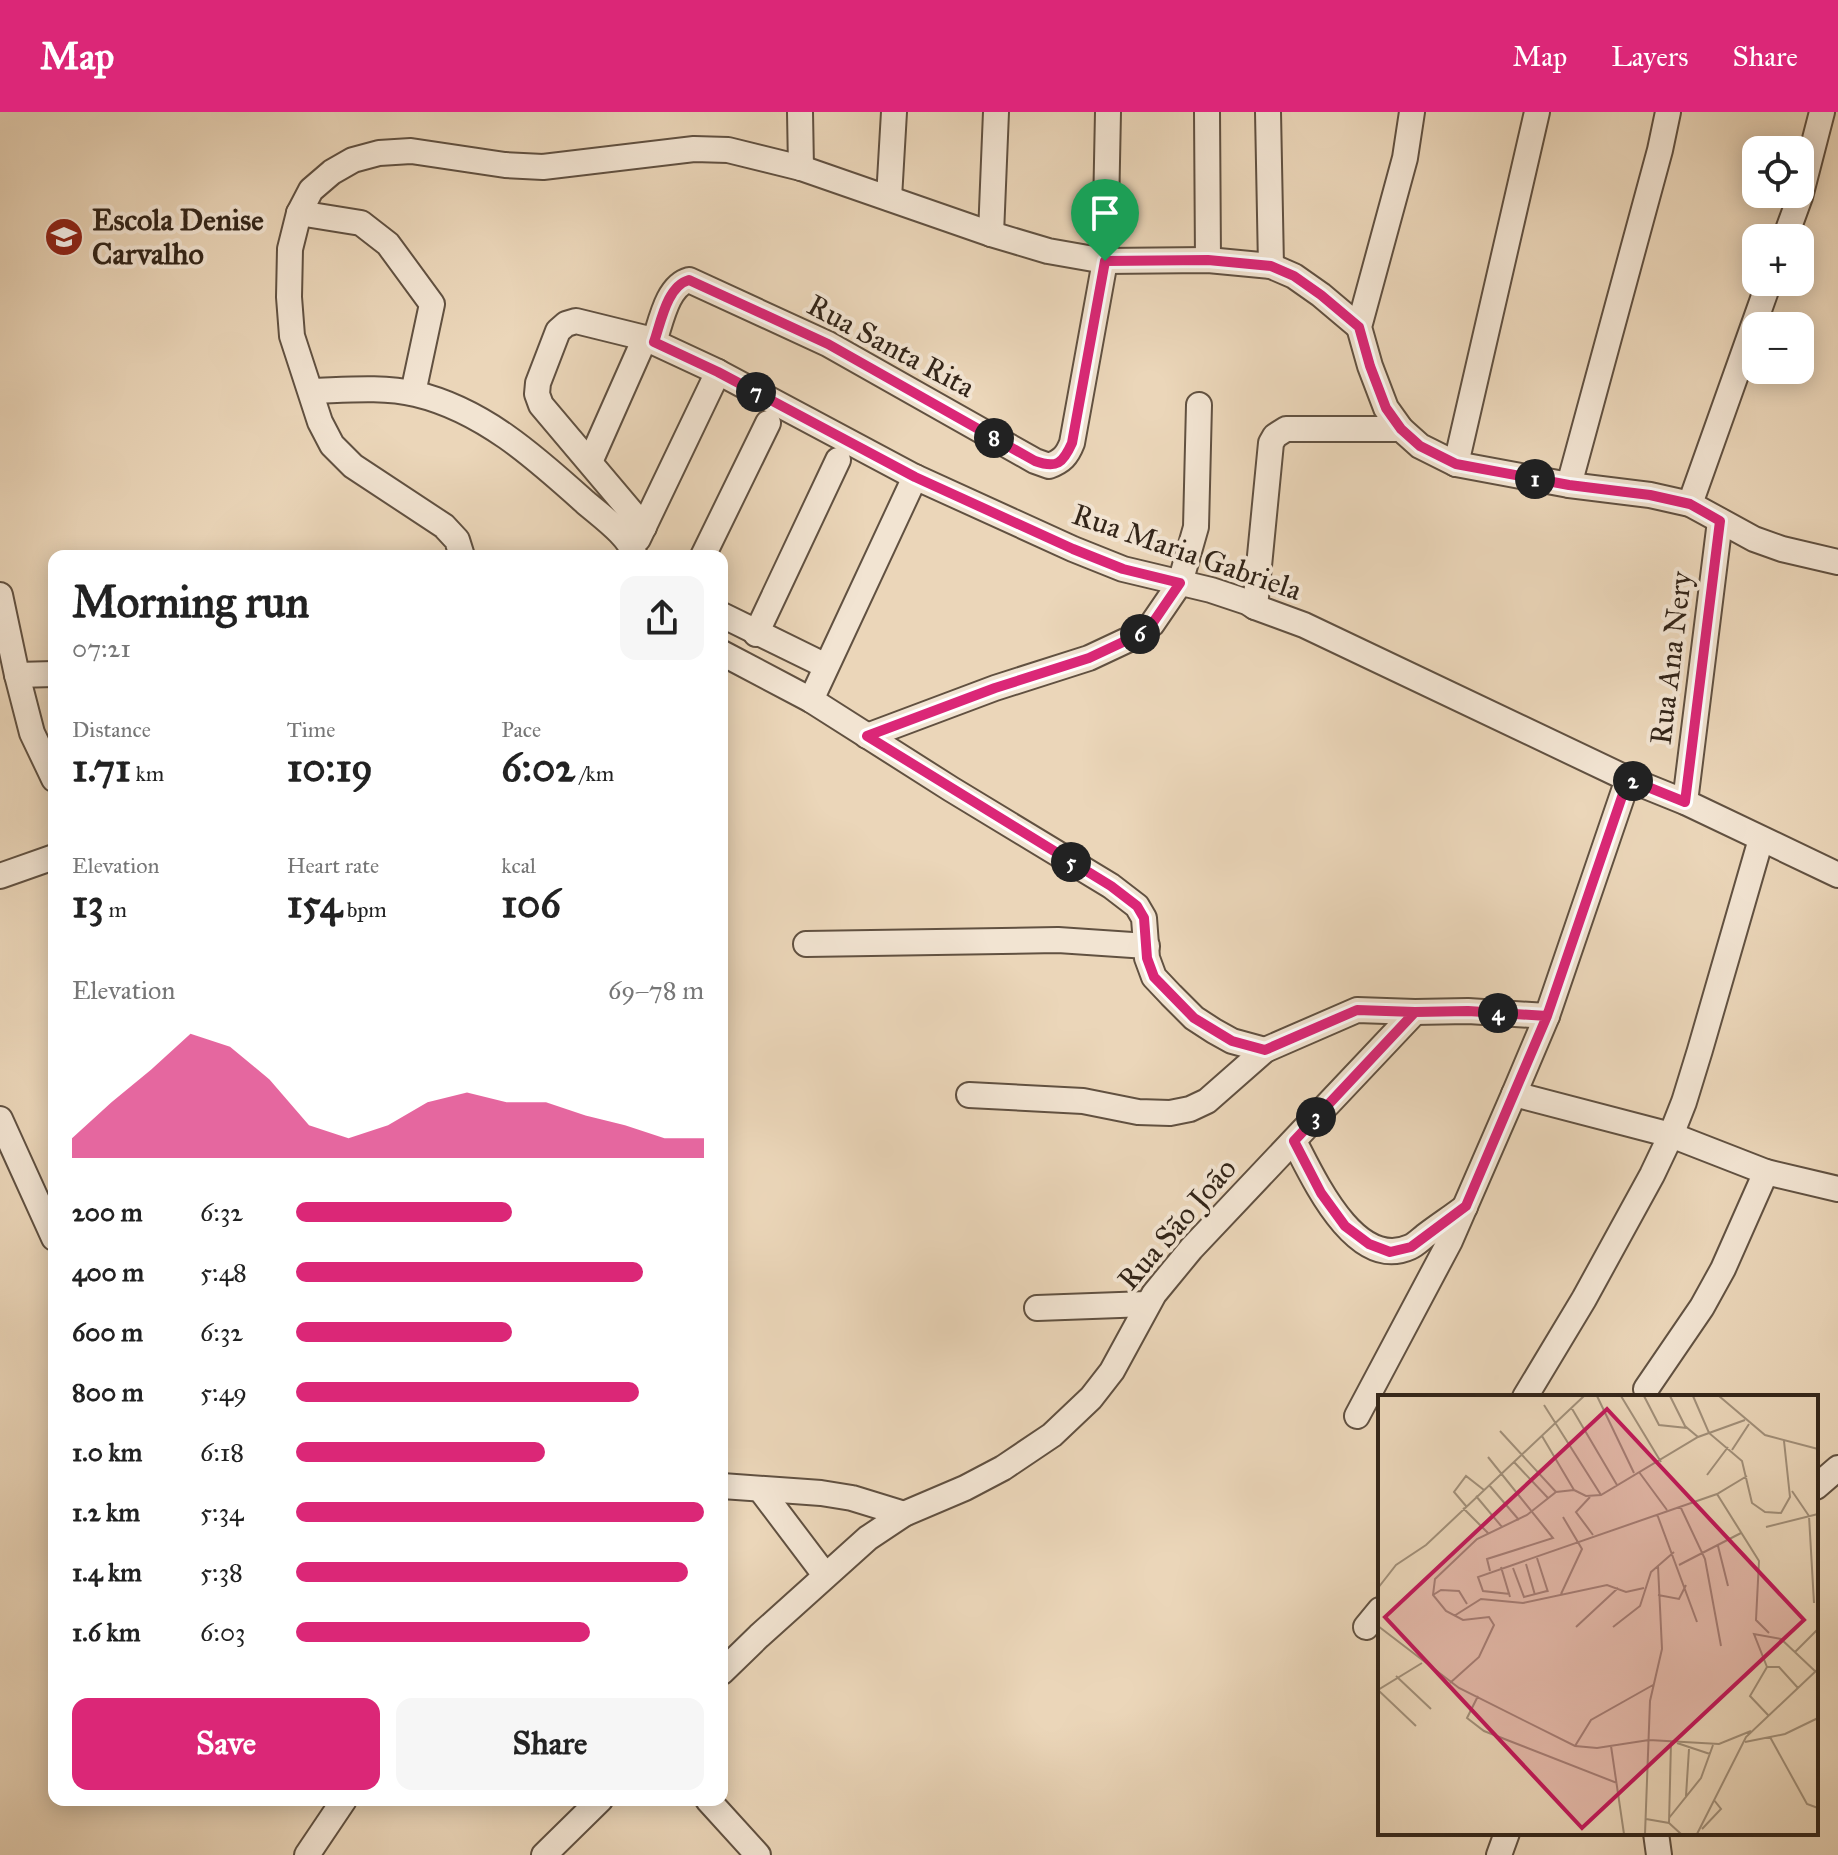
<!DOCTYPE html>
<meta charset="utf-8">
<style>
body{margin:0;font-family:"IM FELL Great Primer",serif;background:#f6f6f6;color:#222;height:100vh;display:flex;flex-direction:column;font-size:30px;white-space:nowrap}
*{box-sizing:border-box;margin:0}
p{font-size:26px;color:#767676}
.icon{flex:none;width:44px;height:44px;fill:none;stroke:currentColor;stroke-width:2;stroke-linecap:round;stroke-linejoin:round}
.map{position:relative;flex:1;overflow:hidden}
.panel{position:absolute;left:48px;top:438px;width:680px;height:1256px;display:flex;flex-direction:column;background:#fff;border-radius:16px;box-shadow:0 4px 20px #0003}
.panel>*{flex:none}
.buttons{position:absolute;left:1742px;top:24px;display:grid;gap:16px}
.buttons a{display:grid;place-items:center;width:72px;height:72px;border-radius:16px;background:#fff;box-shadow:0 4px 20px #0003;font-size:40px}
.pin{position:absolute;display:grid;place-items:center;width:68px;height:68px;color:#fff;margin:-82px -34px;border-radius:50% 50% 50% 0;rotate:-45deg;box-shadow:0 0 8px #0007}
.pin .icon{rotate:45deg}
.km{position:absolute;width:40px;height:40px;margin:-20px;border-radius:50%;background:#222;color:#fff;font-size:22px;line-height:40px;text-align:center}
.round{display:grid;place-items:center;flex:none;width:84px;height:84px;border-radius:16px;background:#f6f6f6}
.head{display:flex;align-items:center;justify-content:space-between;height:136px;padding:0 24px}
h1{font-size:44px;font-weight:800;line-height:60px}
.stats{display:grid;grid-template-columns:repeat(3,1fr);gap:12px;height:136px;padding:8px 24px}
.stats div{display:grid;align-content:center}
.stats b{font-size:40px;font-weight:800}
.stats small{font-size:22px;font-weight:400}
.stats p{font-size:22px}
.chart{height:224px;padding:16px 24px}
.chart p{display:flex;justify-content:space-between}
.chart svg{width:100%;height:144px;margin-top:8px;fill:#db2777;opacity:.7}
.action{display:flex;gap:16px;margin-top:auto;padding:16px 24px}
.action a{flex:1;height:92px;border-radius:16px;background:#db2777;color:#fff;font-size:32px;font-weight:800;line-height:92px;text-align:center}
.action a+a{background:#f6f6f6;color:#222}
ul{padding:0 24px;list-style:none;font-size:26px}
li{display:grid;grid-template-columns:128px 96px 1fr;align-items:center;height:60px}
li i{height:20px;border-radius:10px;background:#db2777}
header{display:flex;align-items:center;gap:48px;box-sizing:border-box;height:112px;padding:0 40px;background:#db2777;color:#fff}
header strong{font-size:38px}
nav{display:flex;gap:44px;margin-inline-start:auto;font-size:28px}
.map>svg:first-child{display:block}
.lines{fill:none;stroke-linecap:round;stroke-linejoin:round}
.minor-casing{stroke:#615141;stroke-width:28}
.minor{stroke:#f2e4d2;stroke-width:24}
.route-casing{stroke:#fff;stroke-width:16}
.route{stroke:#db2777;stroke-width:10}
.labels{text-anchor:middle;dominant-baseline:central;stroke-width:8;stroke-linejoin:round;paint-order:stroke}
.poi-label{font-size:30px;font-weight:bold;fill:#332519;stroke:#f2e4d2;text-anchor:start}
.street-label{font-size:30px;fill:#332519;stroke:#f2e4d2}
.inset-road{fill:none;stroke:#a18f79;stroke-width:2}
.view{fill:#c2185b;fill-opacity:0.15;stroke:#c2185b;stroke-width:4}
.inset-edge{fill:none;stroke:#332519;stroke-width:4}
</style>
<header>
<strong>Map</strong>
<nav><a>Map</a><a>Layers</a><a>Share</a></nav>
</header>
<div class="map">
<svg width="1838" height="1743" viewBox="0 0 1838 1743">
<rect width="100%" height="100%" fill="#ebd6b9"/>
<filter id="stains"><feTurbulence type="fractalNoise" baseFrequency=".0025" numOctaves="4"/><feColorMatrix values="0 0 0 0 .2 0 0 0 0 .09 0 0 0 0 .02 0 0 0 .5 -.17"/></filter>
<radialGradient id="worn" r=".72"><stop offset=".6" stop-color="#630" stop-opacity="0"/><stop offset="1" stop-color="#630" stop-opacity=".3"/></radialGradient>
<g class="lines">
<defs>
<g id="minor">
<polyline points="800,0 801,56"/>
<polyline points="1207,0 1208,148"/>
<polyline points="1268,0 1271,154"/>
<polyline points="1412,0 1405,46 1359,215 1370,254 1386,296 1401,317 1420,334 1456,352 1569,373 1650,383 1690,392 1754,427 1782,437 1838,450"/>
<polyline points="889,86 894,0"/>
<polyline points="299,101 361,111 388,132 432,192 413,281"/>
<polyline points="991,122 996,0"/>
<polyline points="1785,126 1800,85 1822,0"/>
<path d="M654 230C661 210 667 174 689 168L828 232 1035 349 1049 354C1062 349 1067 344 1072 331L1105 149 1108 0"/>
<path d="M311 279C345 278 382 274 416 282 483 298 535 345 585 390 601 404 630 424 635 444"/>
<polyline points="590,350 645,226"/>
<polyline points="1456,352 1537,0"/>
<polyline points="1569,373 1660,38 1668,0"/>
<polyline points="1690,392 1769,170"/>
<polyline points="644,415 541,293 537,282 538,271 558,219 566,212 576,209 645,226 718,260 915,365 1073,437 1123,457 1211,478 1247,490 1255,495 1304,513 1628,667 1685,690 1838,763"/>
<polyline points="638,427 718,260"/>
<polyline points="462,444 457,428 444,414 353,354 332,333 320,310 292,224 289,185 290,137 299,101 311,78 332,60 353,48 379,41 411,39 505,53 543,55 694,37 728,38 801,56 991,122 1048,139 1105,149 1208,148 1271,154 1294,164 1321,183 1359,215"/>
<polyline points="703,444 768,311"/>
<polyline points="0,483 17,563 32,621 54,667"/>
<polyline points="1255,495 1271,331 1275,324 1286,317 1401,317"/>
<polyline points="722,503 826,554"/>
<polyline points="756,522 838,348"/>
<polyline points="722,541 811,588 951,677 1111,774 1137,794 1144,806 1147,846 1154,865 1171,883 1194,906 1214,919 1232,929 1265,938"/>
<polyline points="17,563 54,562"/>
<polyline points="811,588 915,365"/>
<polyline points="867,624 995,576 1089,546 1138,523 1152,512 1180,471 1196,415 1199,293"/>
<polyline points="1685,690 1720,409"/>
<polyline points="0,764 54,745"/>
<polyline points="806,832 1058,828 1147,834"/>
<polyline points="1514,982 1671,1023 1766,1060 1838,1077"/>
<polyline points="969,983 1083,989 1138,1000 1170,1001 1190,997 1207,989 1265,938 1357,898 1415,900 1468,899 1547,904"/>
<polyline points="0,1007 54,1126"/>
<path d="M1294 1029C1313 1065 1355 1160 1410 1135 1415 1133 1420 1128 1425 1124 1438 1114 1452 1105 1465 1095"/>
<polyline points="1037,1196 1147,1192"/>
<polyline points="1646,1277 1702,1195 1723,1157 1766,1060"/>
<polyline points="1525,1285 1584,1187 1652,1063 1671,1023 1684,990 1700,938 1761,727"/>
<polyline points="1357,1304 1450,1129 1514,982 1547,904 1628,667"/>
<polyline points="722,1374 821,1381 852,1386 904,1402"/>
<polyline points="1816,1375 1838,1356"/>
<polyline points="760,1377 825,1463"/>
<polyline points="1366,1515 1380,1498"/>
<polyline points="722,1560 759,1524 868,1426 904,1402 965,1376 1003,1356 1052,1323 1091,1286 1112,1259 1154,1182 1191,1137 1415,900"/>
<polyline points="708,1688 758,1743"/>
<polyline points="1656,1721 1659,1743"/>
<polyline points="307,1743 344,1688"/>
<polyline points="544,1743 600,1688"/>
<polyline points="1499,1743 1507,1721"/>
</g>
</defs>
<!-- minor casing -->
<use href="#minor" class="minor-casing"/>
<!-- minor -->
<use href="#minor" class="minor"/>
</g>
<g class="lines">
<defs>
<path id="route" d="M1105 149 1208 148 1271 154 1294 164 1321 183 1359 215 1370 254 1386 296 1401 317 1420 334 1456 352 1569 373 1650 383 1690 392 1720 409 1685 690 1628 667 1547 904 1468 899 1415 900 1294 1029 1321 1081 1345 1114 1369 1132 1390 1140 1411 1135 1466 1094 1547 904 1468 899 1415 900 1357 898 1265 938 1232 929 1194 906 1154 865 1147 846 1144 806 1137 794 1111 774 867 624 995 576 1089 546 1138 523 1152 512 1180 471 1123 457 1073 437 915 365 718 260 654 230C661 210 667 174 689 168L828 232 1035 349C1057 357 1063 351 1072 331L1105 149"/>
</defs>
<!-- route casing -->
<use href="#route" class="route-casing"/>
<!-- route -->
<use href="#route" class="route"/>
</g>
<!-- icons -->
<defs>
<symbol id="school-disc" viewBox="-11 -11 22 22"><circle r="9.5" fill="#8f2418" stroke="#f2e4d2"/><path d="M0-5L7-2L0 1L-7-2ZM-4 1L0 2.5L4 1V4Q0 6-4 4Z" fill="#fff"/></symbol>
</defs>
<g fill-rule="evenodd">
<use href="#school-disc" x="42" y="103" width="44" height="44"/>
</g>
<g class="labels">
<!-- poi labels -->
<g class="poi-label">
<text x="92" y="108">Escola Denise<tspan x="92" dy="34">Carvalho</tspan></text>
</g>
<!-- street labels -->
<g class="street-label">
<text transform="translate(891 234) rotate(28)">Rua Santa Rita</text>
<text transform="translate(1187 440) rotate(19)">Rua Maria Gabriela</text>
<text transform="translate(1671 546) rotate(-83)">Rua Ana Nery</text>
<text transform="translate(1177 1112) rotate(-49)">Rua São João</text>
</g>
</g>
<!-- overview -->
<g transform="translate(1378 1283)">
<rect width="440" height="440" fill="#ebd6b9"/>
<path class="inset-road" d="M219 1 256 78M243 1 283 67M266 1 281 30 309 33M292 1 307 31 320 42M315 1 331 38 364 66 374 108 387 117 403 118 412 102 406 46M341 1 387 40 440 54M166 10 223 100M193 12 239 90M122 36 178 97M164 41 196 95M354 55 371 29M0 60V87M110 62 175 143 109 164 112 176M136 67 170 103M261 77 289 115M329 80 350 52M111 90 141 125M196 95 208 101 223 100 320 42 367 25M414 96 431 121 436 208M339 99 381 166 378 225 391 238M98 101 124 132M212 102 198 117 215 140M88 111 76 97 88 81 106 95M302 111 327 164 343 251M85 113 110 138M279 119 319 227M388 132 440 119M340 151 350 191M159 163 170 197M148 169 157 200M301 170 363 138M123 172 132 202M135 173 146 202 169 196M0 193 18 170 48 150 206 1M132 199 105 196 100 182 339 99 369 81M183 199 204 154 185 122M55 200 63 195 81 196 89 209M280 200 301 204 308 190M76 221 103 204 145 208 229 190 248 197 266 193M0 231 81 293 197 351 219 353 271 345 341 349 373 336M198 232 240 193M235 232 262 211 273 177 296 157M417 257 440 234M389 272 376 239 403 244 438 277M18 281 53 314M72 288 101 262 116 230 111 222 85 225 68 216 55 200 57 184 99 144 149 120 178 97 196 95M440 295V330M100 301 89 323 106 336 239 388M390 320 372 301 389 272H401L420 293M38 331 0 295 44 268M392 342 429 409 440 413M367 347 407 339 440 323M299 348 332 359M197 351 213 325 275 290M233 351 246 439M308 401 311 354M291 423 323 383 335 350M268 424 291 428 303 439M291 428 293 347M324 434 343 414 336 405M267 439 272 306 284 254 280 171M319 439 368 342 440 274"/>
<path class="view" d="M229 14 426 225 204 433 7 222Z"/>
<rect width="440" height="440" class="inset-edge"/>
</g>
<rect width="100%" height="100%" filter="url(#stains)"/>
<rect width="100%" height="100%" fill="url(#worn)"/>
</svg>
<div class="buttons">
<a><svg class="icon" aria-label="locate" viewBox="0 0 24 24"><circle cx="12" cy="12" r="6"/><path d="M12 2v4M12 18v4M2 12h4M18 12h4"/></svg></a>
<a>+</a>
<a>−</a>
</div>
<div class="pin" style="left:1105px;top:149px;background:#1e9e55"><svg class="icon" aria-label="arrive" viewBox="0 0 24 24"><path d="M6 21V4h12l-3 4 3 4H6"/></svg></div>
<b class="km" style="left:1535px;top:367px">1</b>
<b class="km" style="left:1633px;top:669px">2</b>
<b class="km" style="left:1316px;top:1005px">3</b>
<b class="km" style="left:1498px;top:901px">4</b>
<b class="km" style="left:1071px;top:750px">5</b>
<b class="km" style="left:1140px;top:522px">6</b>
<b class="km" style="left:756px;top:280px">7</b>
<b class="km" style="left:994px;top:326px">8</b>
<section class="panel">
<div class="head"><div><h1>Morning run</h1><p>07:21</p></div><a class="round"><svg class="icon" aria-label="share" viewBox="0 0 24 24"><path d="M12 15V3M7 8l5-5 5 5M5 13v7h14v-7"/></svg></a></div>
<div class="stats">
<div><p>Distance</p><b>1.71<small> km</small></b></div>
<div><p>Time</p><b>10:19</b></div>
<div><p>Pace</p><b>6:02<small> /km</small></b></div>
</div>
<div class="stats">
<div><p>Elevation</p><b>13<small> m</small></b></div>
<div><p>Heart rate</p><b>154<small> bpm</small></b></div>
<div><p>kcal</p><b>106</b></div>
</div>
<div class="chart"><p><span>Elevation</span>69–78 m</p>
<svg viewBox="0 0 160 44" preserveAspectRatio="none"><path d="M0 44V38L10 27L20 17L30 6L40 10L50 20L60 34L70 38L80 34L90 27L100 24L110 27L120 27L130 31L140 34L150 38L160 38V44z"/></svg>
</div>
<ul>
<li><b>200 m</b>6:32<i style="width:53%"></i></li>
<li><b>400 m</b>5:48<i style="width:85%"></i></li>
<li><b>600 m</b>6:32<i style="width:53%"></i></li>
<li><b>800 m</b>5:49<i style="width:84%"></i></li>
<li><b>1.0 km</b>6:18<i style="width:61%"></i></li>
<li><b>1.2 km</b>5:34<i style="width:100%"></i></li>
<li><b>1.4 km</b>5:38<i style="width:96%"></i></li>
<li><b>1.6 km</b>6:03<i style="width:72%"></i></li>
</ul>
<div class="action"><a>Save</a><a>Share</a></div>
</section>
</div>
